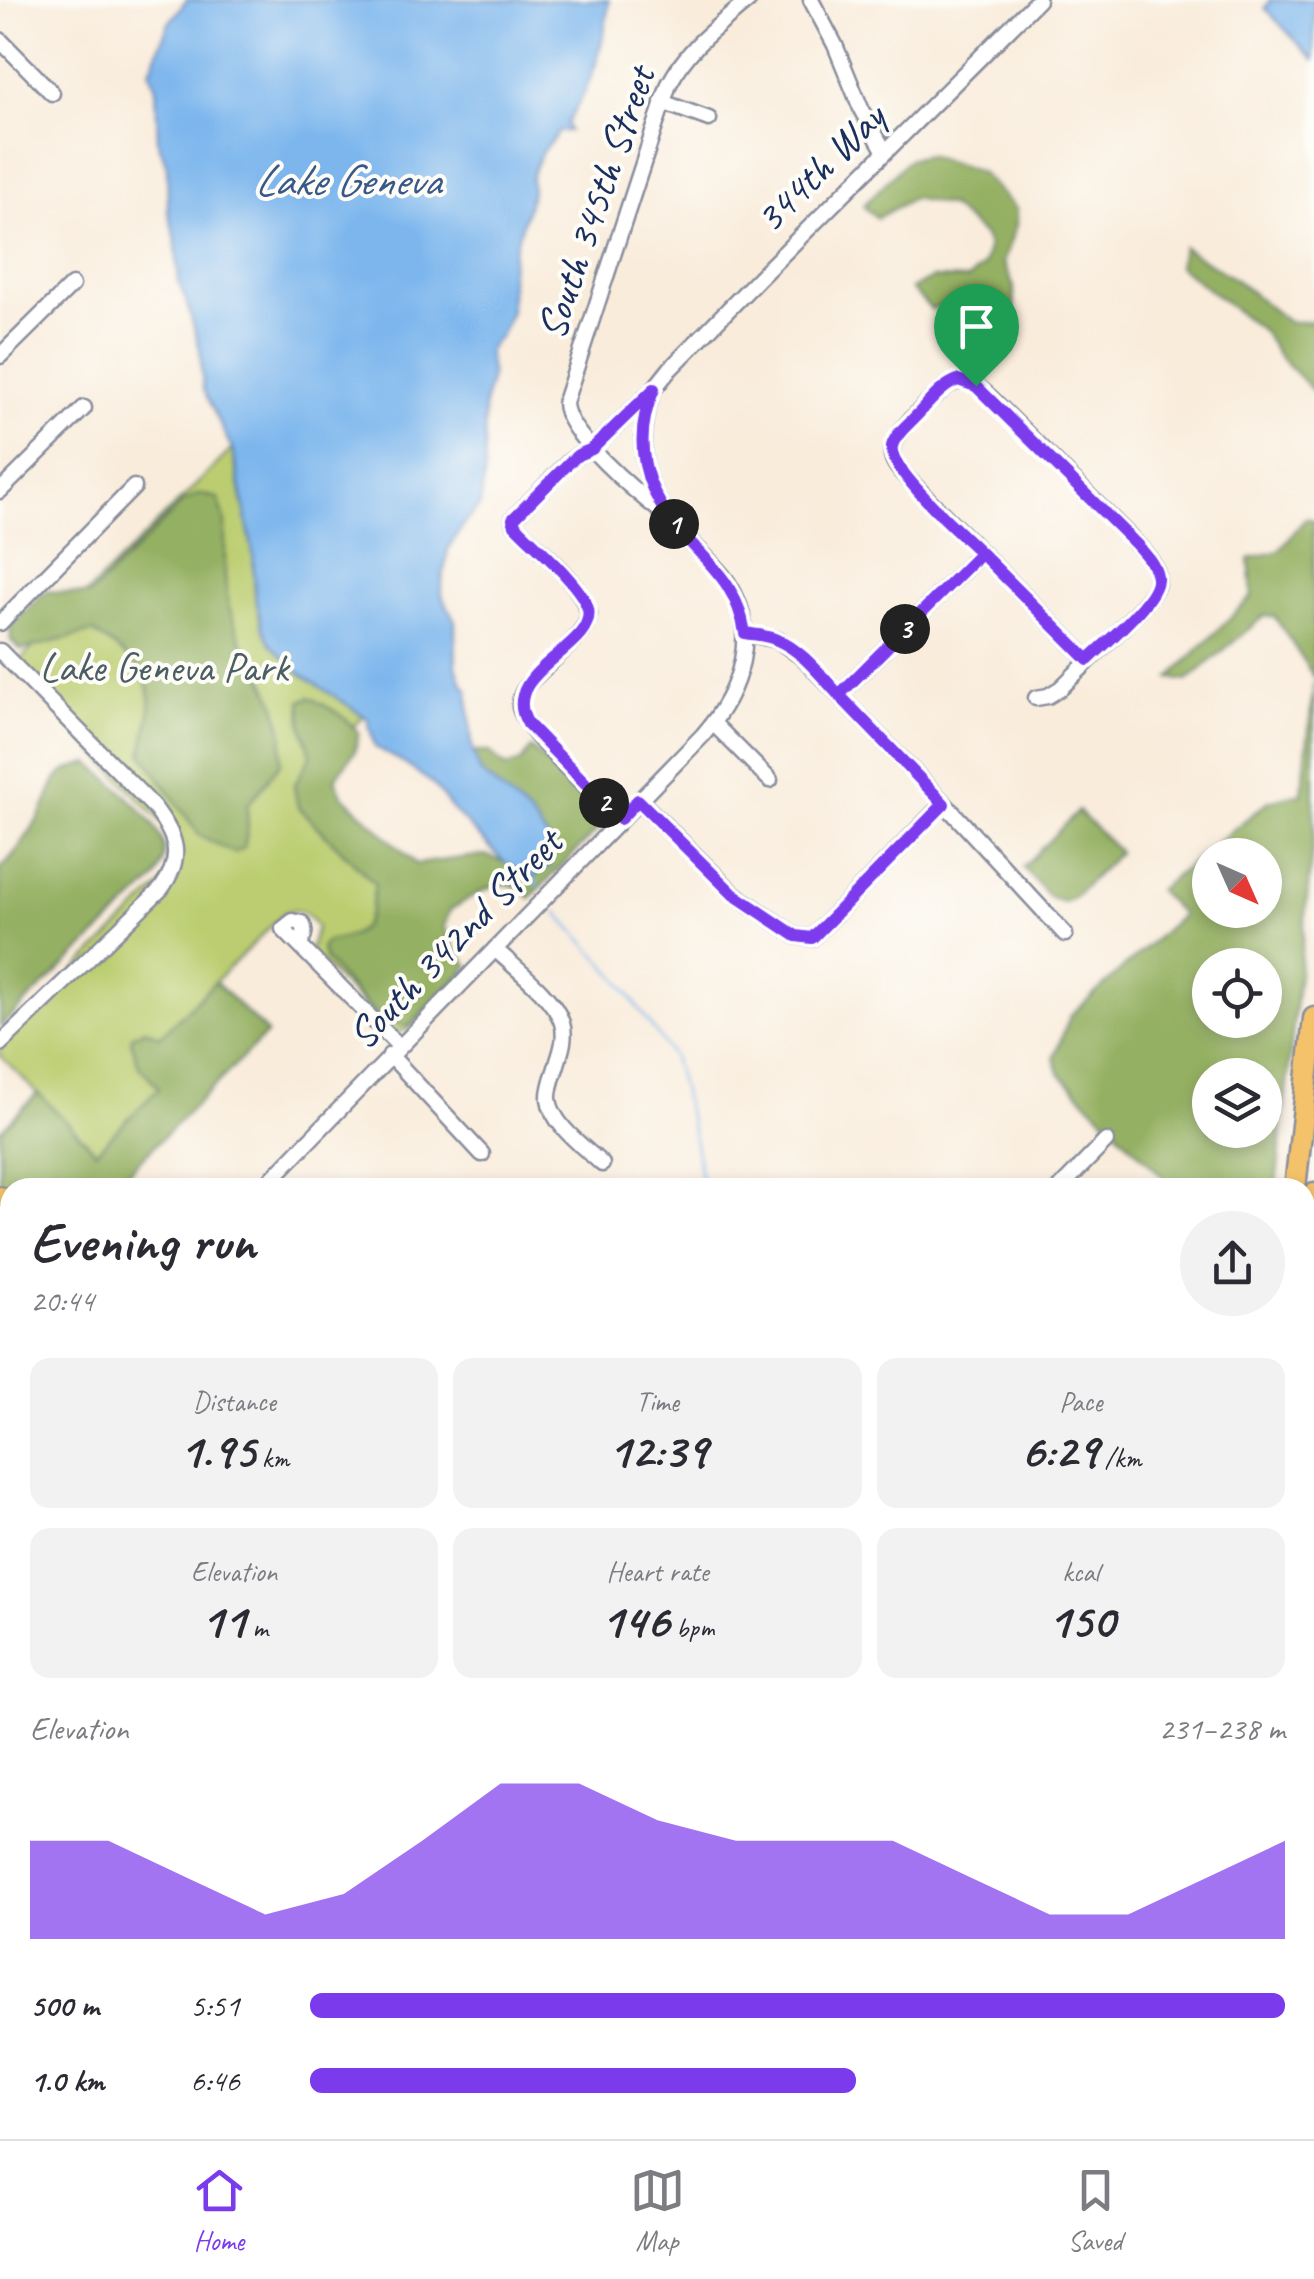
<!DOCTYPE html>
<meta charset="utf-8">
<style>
body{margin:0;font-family:Caveat,sans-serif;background:#f2f2f3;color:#2b2b33;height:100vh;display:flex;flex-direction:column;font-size:38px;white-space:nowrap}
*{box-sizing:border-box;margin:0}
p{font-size:32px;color:#7c7c81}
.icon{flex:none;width:55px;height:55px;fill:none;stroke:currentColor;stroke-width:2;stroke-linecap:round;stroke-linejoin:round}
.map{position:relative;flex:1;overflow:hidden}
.side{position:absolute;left:0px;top:1178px;width:1315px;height:962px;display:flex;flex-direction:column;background:#fff;border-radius:30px 30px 0 0;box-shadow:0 5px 15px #0003}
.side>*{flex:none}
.needle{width:65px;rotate:135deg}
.tools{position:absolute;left:1192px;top:838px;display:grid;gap:20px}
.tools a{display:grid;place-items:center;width:90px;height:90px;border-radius:50%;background:#fff;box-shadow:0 5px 15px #0003;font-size:50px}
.pin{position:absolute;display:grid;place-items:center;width:85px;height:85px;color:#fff;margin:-102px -42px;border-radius:50% 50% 50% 0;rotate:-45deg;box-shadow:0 0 10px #0007}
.pin .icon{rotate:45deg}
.km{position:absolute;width:50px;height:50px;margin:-25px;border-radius:50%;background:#222;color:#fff;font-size:28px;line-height:50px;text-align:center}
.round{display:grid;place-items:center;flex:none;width:105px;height:105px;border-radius:52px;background:#f2f2f3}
.headline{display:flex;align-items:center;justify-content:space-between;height:170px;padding:0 30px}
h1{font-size:55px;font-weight:600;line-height:75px}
.metrics{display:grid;grid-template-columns:repeat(3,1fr);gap:15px;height:170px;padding:10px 30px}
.metrics div{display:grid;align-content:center;border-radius:20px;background:#f2f2f3;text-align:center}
.metrics b{font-size:50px;font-weight:600}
.metrics small{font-size:28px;font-weight:400}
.metrics p{font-size:28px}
.chart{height:280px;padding:20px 30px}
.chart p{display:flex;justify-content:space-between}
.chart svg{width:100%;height:180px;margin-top:10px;fill:#7c3aed;opacity:.7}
ul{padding:0 30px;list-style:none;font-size:32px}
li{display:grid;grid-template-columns:160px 120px 1fr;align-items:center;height:75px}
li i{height:25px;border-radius:12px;background:#7c3aed}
.menu{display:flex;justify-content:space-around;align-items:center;height:140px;border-top:2px solid #e1e1e2;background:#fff;font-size:28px;color:#7c7c81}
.menu a{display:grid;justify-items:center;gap:5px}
.menu .on{color:#7c3aed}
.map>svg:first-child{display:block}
.green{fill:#bbcd70;stroke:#6b7e67;stroke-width:2.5}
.forest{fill:#94b062;stroke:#587060;stroke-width:2.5;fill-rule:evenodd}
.water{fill:#7cb6ed;stroke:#4c72a6;stroke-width:2.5}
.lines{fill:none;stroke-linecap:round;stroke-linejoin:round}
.stream{stroke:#7cb6ed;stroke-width:2.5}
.minor-casing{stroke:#8a8e9c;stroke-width:19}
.major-casing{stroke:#8a8e9c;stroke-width:22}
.highway-casing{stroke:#8a8e9c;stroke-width:25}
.minor{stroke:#fff;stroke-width:14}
.major{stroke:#f4c26a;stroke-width:18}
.highway{stroke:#f4c26a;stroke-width:20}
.route-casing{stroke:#fff;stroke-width:20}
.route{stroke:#7c3aed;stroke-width:12}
.labels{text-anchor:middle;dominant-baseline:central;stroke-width:8;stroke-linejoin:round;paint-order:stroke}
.street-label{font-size:42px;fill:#1b2f5e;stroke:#fdfcf7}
.park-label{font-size:42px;fill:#4b5e63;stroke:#fdfcf7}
.water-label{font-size:45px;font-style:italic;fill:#385889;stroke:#fdfcf7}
</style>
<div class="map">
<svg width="1314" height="2139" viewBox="0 0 1314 2139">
<rect width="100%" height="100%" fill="#fdfcf7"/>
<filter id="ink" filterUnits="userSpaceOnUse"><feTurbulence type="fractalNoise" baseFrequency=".01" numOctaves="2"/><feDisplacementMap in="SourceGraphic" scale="20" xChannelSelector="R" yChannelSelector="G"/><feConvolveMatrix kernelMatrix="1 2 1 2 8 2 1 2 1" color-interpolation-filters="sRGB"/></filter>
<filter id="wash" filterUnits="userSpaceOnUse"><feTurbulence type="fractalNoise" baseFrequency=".0048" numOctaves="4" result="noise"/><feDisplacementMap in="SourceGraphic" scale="40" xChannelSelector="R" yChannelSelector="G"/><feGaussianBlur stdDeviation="2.25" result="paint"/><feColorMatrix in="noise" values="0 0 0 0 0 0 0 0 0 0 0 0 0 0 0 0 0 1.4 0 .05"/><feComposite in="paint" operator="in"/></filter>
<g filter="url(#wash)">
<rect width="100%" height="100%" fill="#f9ecdb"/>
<!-- green -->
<path class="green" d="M232 449 253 553 255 595 262 626 300 673 364 716 294 786 298 807 465 973 410 1029 401 1032H390L309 951 317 927C308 914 302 908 285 912L215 982 267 1033 113 1187 10 1188V1198L0 1196V1131L37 1093 0 1055V1044L168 879 170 831 14 666Z"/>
<!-- forest -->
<g class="forest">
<polygon points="928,155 980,172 1016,209 1016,225 1003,262 1014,287 1014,308 1000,320 954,303 931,309 911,289 932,278 968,279 984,265 988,246 984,236 950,206 913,198 877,218 863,206 909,159"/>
<polygon points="1183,247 1236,280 1288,322 1310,322 1314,319 1314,392 1278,355 1264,332 1178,266"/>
<path d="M199 494 218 498 225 520V576L228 605 242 643 258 668 276 705 283 734 281 763 247 806 248 827 244 848 234 853 199 835 142 753C145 736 152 714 150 697 146 665 117 649 93 632L21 650 11 641 10 625 46 591 90 595 183 502Z"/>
<polygon points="1306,518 1314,520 1314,677 1275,617 1264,616 1187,681 1170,678 1252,596 1249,559 1279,551"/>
<path d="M1314 682V833L1276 1187H1173L1059 1073 1054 1057 1070 1016 1182 915 1158 890 1269 801 1302 793ZM1210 855H1265V910H1210ZM1210 965H1265V1020H1210ZM1210 1075H1265V1130H1210Z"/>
<path d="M310 697 340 714 359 732 355 751 335 779 342 795 416 864 485 855 504 862 489 781 481 773 473 752H489L506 767 521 762 531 748 607 820 530 898 518 887 499 884 478 893 450 910 444 926 455 949 469 966 409 1026C377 1027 345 981 325 959L321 948 327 941C369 936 369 921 375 884L298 807 294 786 311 755 302 724 301 701Z"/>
<path d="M90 763C111 782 160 820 164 848 165 859 160 869 156 879L0 1027V869C16 854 28 836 39 817 58 785 45 773 90 763Z"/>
<polygon points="1078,811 1119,852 1073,898 1064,902 1050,898 1023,867"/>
<polygon points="215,982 267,1033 113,1187 0,1187 0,1131 38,1093 96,1151 159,1088 139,1066 131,1041 132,1036 144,1029 160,1036"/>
<polygon points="1314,1246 1314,1935 1305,1962 1305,1255"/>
<polygon points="0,1285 10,1344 10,1445 2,1454"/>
<polygon points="1305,2078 1314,2086 1314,2136 1312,2139 1054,2139 1064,2130 1305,2130"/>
<polygon points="707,2130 982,2130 994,2139 715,2139"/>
</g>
<!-- water -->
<g class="water">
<path d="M187 0H609C605 42 591 88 567 123L569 131H560L542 152 535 166 531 179 532 191 514 250 511 270V311L501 335 492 344 488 352 491 376 484 406 485 470 480 506 466 521 448 549 442 582V595L455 621 456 666 461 681 468 691 471 735 473 752 481 773 529 814 552 844 550 866 533 877 504 862 453 810 432 783 399 760 375 747 367 718 300 673 270 644 262 626 255 595 253 553 237 470 232 449 203 389 200 349 186 300 179 283 175 236 168 212 167 165 158 142 156 88 150 71 169 23Z"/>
<polygon points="1270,0 1314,0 1314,60 1265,8"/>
</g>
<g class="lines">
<!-- stream -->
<g class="stream">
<polyline points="533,877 538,886"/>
<polyline points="557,912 618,979 673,1057 693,1132 703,1188"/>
<polyline points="857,2130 863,2139"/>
</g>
</g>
</g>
<g filter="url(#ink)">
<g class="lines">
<defs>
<g id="minor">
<polyline points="811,0 835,45 862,111 885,152"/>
<polyline points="0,40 52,93"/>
<polyline points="662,102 709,119"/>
<polyline points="0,356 72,285"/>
<polyline points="0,491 84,408"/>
<path d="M663 513C638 494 564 433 565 402L669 84C690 45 716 28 749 0"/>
<polyline points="0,623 134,487"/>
<polyline points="745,633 778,640 802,657 944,803 1065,934"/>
<path d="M0 651 153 806C176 836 185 856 161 889L0 1044"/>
<polyline points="839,695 981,553"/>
<path d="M1036 698 1048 696 1061 688C1078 670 1154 602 1157 583 1160 565 1140 548 1129 536L991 398C976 384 963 374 944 388 932 400 893 432 892 449 890 462 903 474 912 483L1088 660"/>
<polyline points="713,723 770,780"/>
<polyline points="639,800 733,893 796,936 812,938 944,803"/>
<path d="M620 819C600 799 523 731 520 707 518 689 538 674 550 663 564 649 585 634 589 614 581 581 538 549 515 525L513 519 569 462 578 455 592 449 654 389 670 369 768 269 1038 0"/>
<path d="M300 945C303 937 307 932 302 923L293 921 283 929 399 1046"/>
<path d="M495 949C515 968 554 997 562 1023 566 1036 562 1049 558 1061 555 1073 548 1086 549 1099 552 1125 584 1147 602 1164"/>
<polyline points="390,1055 482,1154"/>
<path d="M263 1188 703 735C740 692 762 632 726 580 714 564 698 550 684 535 646 495 632 447 652 394"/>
<polyline points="1060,1188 1106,1141"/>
<polyline points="0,1468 10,1478"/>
<polyline points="0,1833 10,1843"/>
<polyline points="298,2130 307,2139"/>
<polyline points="833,2130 840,2139"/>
<polyline points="518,2139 526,2130"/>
</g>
<g id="major">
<polyline points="0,1196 10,1198"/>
<polyline points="1305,1965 1314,1967"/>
</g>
<g id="highway">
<polyline points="1295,1188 1314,1018"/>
<polyline points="1305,1269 1314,1194"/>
<polyline points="1155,2139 1158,2130"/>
<polyline points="1173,2139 1176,2130"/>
</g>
</defs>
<!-- minor casing -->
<use href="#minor" class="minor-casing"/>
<!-- major casing -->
<use href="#major" class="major-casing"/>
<!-- highway casing -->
<use href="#highway" class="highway-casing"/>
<!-- minor -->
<use href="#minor" class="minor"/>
<!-- major -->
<use href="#major" class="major"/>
<!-- highway -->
<use href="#highway" class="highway"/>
</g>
</g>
<g class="lines" filter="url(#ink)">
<defs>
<path id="route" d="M976 386 958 380C941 386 929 403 917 415 909 424 895 434 892 446 887 469 963 535 981 553L839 695C821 676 802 650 777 640 767 635 756 635 745 633 737 584 711 566 680 531 644 490 631 441 654 389L592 449 578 455 570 462 513 519 515 525C533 544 582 585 588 609 597 648 496 672 528 724L620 819 638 800 733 894 796 936 812 938 944 804 839 695 981 553 1088 660C1103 645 1160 598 1157 577 1155 564 1144 553 1136 544L976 386"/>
</defs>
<!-- route casing -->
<use href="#route" class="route-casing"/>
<!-- route -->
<use href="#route" class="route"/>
</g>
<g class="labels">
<!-- street labels -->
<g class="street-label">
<text transform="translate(820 168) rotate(-45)">344th Way</text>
<text transform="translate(596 203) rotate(-71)">South 345th Street</text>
<text transform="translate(455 939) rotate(-46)">South 342nd Street</text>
</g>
<!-- park labels -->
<g class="park-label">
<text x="164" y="667">Lake Geneva Park</text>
</g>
<!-- water labels -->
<g class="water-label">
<text x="347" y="180">Lake Geneva</text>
</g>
</g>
</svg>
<div class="tools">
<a><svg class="needle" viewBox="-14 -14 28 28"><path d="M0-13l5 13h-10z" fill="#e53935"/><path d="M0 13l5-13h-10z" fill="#7c7c81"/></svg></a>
<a><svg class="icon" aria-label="locate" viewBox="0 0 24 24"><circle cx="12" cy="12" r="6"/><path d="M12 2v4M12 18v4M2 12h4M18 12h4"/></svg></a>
<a><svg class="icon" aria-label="layers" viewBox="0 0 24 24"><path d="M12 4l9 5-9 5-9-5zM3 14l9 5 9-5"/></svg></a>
</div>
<div class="pin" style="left:976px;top:386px;background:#1e9e55"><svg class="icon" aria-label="arrive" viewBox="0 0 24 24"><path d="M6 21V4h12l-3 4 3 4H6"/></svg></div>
<b class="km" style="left:674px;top:524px">1</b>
<b class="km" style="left:604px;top:803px">2</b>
<b class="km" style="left:905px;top:629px">3</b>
<section class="side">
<div class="headline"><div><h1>Evening run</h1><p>20:44</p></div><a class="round"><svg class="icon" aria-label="share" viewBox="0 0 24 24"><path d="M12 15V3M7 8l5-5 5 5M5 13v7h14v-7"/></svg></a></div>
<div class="metrics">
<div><p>Distance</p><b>1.95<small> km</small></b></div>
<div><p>Time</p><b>12:39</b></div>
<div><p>Pace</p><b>6:29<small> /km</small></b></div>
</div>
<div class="metrics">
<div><p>Elevation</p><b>11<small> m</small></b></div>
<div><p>Heart rate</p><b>146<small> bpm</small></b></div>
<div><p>kcal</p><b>150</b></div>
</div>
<div class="chart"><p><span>Elevation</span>231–238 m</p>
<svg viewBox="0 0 160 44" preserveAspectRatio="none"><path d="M0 44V20L10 20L20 29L30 38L40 33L50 20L60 6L70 6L80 15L90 20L100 20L110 20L120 29L130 38L140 38L150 29L160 20V44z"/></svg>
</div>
<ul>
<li><b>500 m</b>5:51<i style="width:100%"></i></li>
<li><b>1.0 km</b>6:46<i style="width:56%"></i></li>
</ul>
</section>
</div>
<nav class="menu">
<a class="on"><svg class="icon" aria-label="home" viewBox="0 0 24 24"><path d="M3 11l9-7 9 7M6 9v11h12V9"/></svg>Home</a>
<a><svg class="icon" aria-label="map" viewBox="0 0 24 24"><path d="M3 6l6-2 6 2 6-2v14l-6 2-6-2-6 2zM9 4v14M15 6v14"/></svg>Map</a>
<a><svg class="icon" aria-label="saved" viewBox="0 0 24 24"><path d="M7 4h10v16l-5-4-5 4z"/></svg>Saved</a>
</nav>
